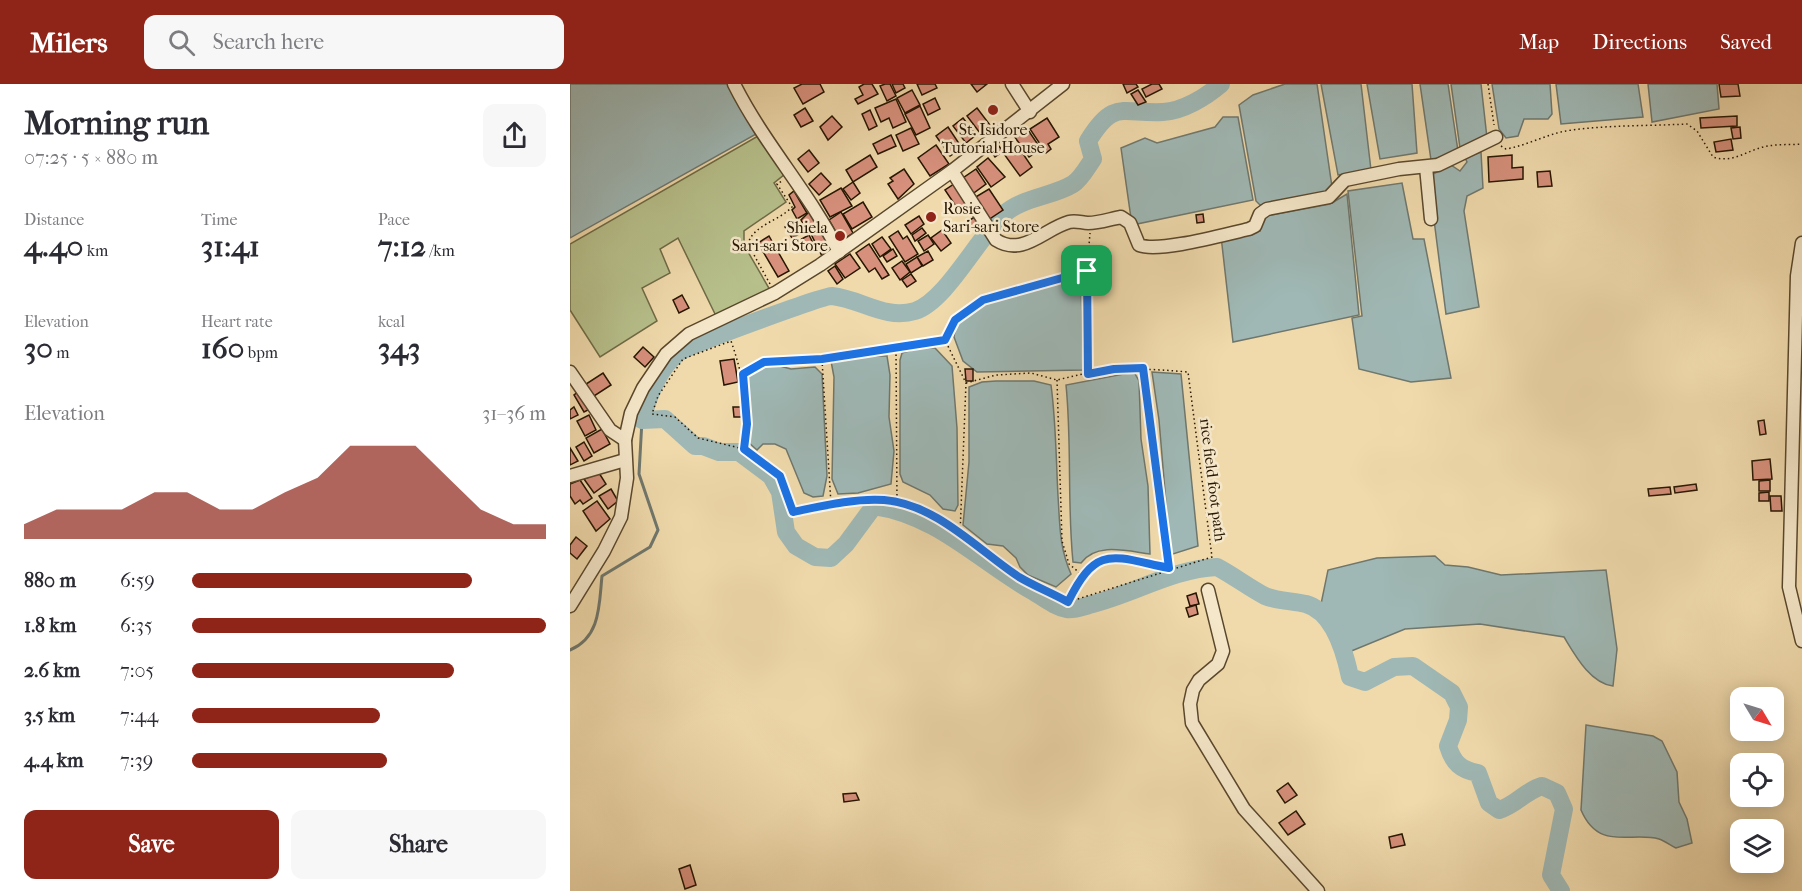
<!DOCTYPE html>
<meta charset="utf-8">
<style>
body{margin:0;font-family:"IM FELL French Canon",serif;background:#f7f7f7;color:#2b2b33;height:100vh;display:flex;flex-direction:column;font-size:22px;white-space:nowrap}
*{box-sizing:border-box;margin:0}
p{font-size:20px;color:#7c7c81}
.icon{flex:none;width:33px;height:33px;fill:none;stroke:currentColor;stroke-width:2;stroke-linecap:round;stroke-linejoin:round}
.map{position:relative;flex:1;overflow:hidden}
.drawer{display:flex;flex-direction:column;background:#fff;width:570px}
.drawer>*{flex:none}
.needle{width:39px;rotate:128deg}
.tools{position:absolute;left:1160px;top:603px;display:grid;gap:12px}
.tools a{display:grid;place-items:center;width:54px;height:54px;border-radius:12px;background:#fff;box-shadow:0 3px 15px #0003;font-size:30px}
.pin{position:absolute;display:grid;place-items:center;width:51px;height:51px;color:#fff;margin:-26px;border-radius:12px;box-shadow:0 3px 9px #0006}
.round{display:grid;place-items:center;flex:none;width:63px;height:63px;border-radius:12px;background:#f7f7f7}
.head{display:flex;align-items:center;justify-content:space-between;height:102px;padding:0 24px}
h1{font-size:33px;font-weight:700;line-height:45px}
.stats{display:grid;grid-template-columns:repeat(3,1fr);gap:9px;height:102px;padding:6px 24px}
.stats div{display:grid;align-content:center}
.stats b{font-size:30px;font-weight:700}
.stats small{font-size:16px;font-weight:400}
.stats p{font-size:16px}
.chart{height:168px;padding:12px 24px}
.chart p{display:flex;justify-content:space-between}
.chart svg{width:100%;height:108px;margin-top:6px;fill:#8f2418;opacity:.7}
.primary-button{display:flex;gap:12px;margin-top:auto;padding:12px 24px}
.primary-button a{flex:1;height:69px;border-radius:12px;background:#8f2418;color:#fff;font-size:24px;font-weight:700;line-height:69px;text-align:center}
.primary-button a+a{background:#f7f7f7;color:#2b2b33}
ul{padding:0 24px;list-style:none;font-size:20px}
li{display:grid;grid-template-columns:96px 72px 1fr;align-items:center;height:45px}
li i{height:15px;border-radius:8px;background:#8f2418}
header{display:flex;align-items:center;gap:36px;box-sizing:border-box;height:84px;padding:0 30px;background:#8f2418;color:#fff}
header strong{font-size:28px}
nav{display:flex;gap:33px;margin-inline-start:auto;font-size:21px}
.search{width:420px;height:54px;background:#f7f7f7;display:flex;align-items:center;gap:15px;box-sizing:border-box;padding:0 21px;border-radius:12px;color:#7c7c81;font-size:22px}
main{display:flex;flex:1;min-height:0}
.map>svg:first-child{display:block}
.green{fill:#b7c08b;stroke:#6f6b46;stroke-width:1.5}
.water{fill:#9fb8b5;stroke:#6f776d;stroke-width:1.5}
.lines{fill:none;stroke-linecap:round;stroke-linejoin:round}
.stream{stroke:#6f776d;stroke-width:3}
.river{stroke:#9fb8b5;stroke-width:18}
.building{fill:#d7907c;stroke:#271601;stroke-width:1.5}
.minor-casing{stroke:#59472c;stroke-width:15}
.path{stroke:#271601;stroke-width:1.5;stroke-dasharray:1.5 3;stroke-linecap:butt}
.minor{stroke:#f5e7c9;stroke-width:12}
.route-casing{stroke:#fff;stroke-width:12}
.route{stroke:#1a73e8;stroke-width:8}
.poi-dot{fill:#8f2418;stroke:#f5e7c9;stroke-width:2}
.labels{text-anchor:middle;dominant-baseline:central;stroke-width:5;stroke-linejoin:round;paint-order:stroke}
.poi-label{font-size:16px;fill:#271601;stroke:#f5e7c9}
.street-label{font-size:16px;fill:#271601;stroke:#f5e7c9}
</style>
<header>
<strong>Milers</strong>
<div class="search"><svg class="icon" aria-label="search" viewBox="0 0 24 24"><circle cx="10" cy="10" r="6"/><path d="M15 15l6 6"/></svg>Search here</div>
<nav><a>Map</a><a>Directions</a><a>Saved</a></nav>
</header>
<main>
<section class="drawer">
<div class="head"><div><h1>Morning run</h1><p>07:25 · 5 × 880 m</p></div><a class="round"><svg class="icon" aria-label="share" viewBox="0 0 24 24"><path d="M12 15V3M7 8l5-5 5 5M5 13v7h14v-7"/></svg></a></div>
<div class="stats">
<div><p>Distance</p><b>4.40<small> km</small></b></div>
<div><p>Time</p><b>31:41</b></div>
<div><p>Pace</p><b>7:12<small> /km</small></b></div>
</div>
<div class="stats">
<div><p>Elevation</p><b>30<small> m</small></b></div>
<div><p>Heart rate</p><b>160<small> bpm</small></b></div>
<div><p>kcal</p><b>343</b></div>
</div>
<div class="chart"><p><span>Elevation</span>31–36 m</p>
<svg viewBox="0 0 160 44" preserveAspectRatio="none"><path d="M0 44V38L10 32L20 32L30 32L40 25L50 25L60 32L70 32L80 25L90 19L100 6L110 6L120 6L130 19L140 32L150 38L160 38V44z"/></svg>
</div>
<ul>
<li><b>880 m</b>6:59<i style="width:79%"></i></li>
<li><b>1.8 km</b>6:35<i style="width:100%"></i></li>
<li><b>2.6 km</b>7:05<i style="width:74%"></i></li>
<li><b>3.5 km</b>7:44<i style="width:53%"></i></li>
<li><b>4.4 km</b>7:39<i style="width:55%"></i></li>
</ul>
<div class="primary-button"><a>Save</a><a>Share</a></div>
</section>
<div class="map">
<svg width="1232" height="807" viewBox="0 0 1232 807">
<rect width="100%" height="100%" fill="#f0daac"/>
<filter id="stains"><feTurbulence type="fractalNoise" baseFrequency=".00333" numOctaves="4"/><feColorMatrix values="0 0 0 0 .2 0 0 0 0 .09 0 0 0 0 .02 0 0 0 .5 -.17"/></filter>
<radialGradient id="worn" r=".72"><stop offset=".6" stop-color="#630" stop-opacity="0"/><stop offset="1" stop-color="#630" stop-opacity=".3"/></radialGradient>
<!-- green -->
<polygon class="green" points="188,52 215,90 204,99 216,118 174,147 174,161 200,206 147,234 108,154 90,165 100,189 72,204 87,237 30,273 0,226 0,160"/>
<!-- water -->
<g class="water">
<polygon points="0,0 161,0 188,49 0,154"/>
<polygon points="715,0 747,0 762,103 753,109 690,121 686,117 669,21 683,11"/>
<polygon points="751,0 791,0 801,86 768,91"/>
<polygon points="797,0 842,0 847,69 810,75"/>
<polygon points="850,0 878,0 888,67 861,76"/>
<polygon points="881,0 911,0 917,54 890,64"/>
<polygon points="922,0 980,0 982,30 978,35 954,35 948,52 936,54 929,45"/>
<polygon points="986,0 1068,0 1073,33 991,40"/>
<polygon points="1078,0 1147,0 1149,25 1082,38"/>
<polygon points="653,33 668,33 683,116 562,141 551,64 575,54 587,59 645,43"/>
<polygon points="911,68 913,104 897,112 894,127 909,223 876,230 863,128 861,91 881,81 890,87 897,78 895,74"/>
<polygon points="832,99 843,155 854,155 881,294 841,298 789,285 782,234 792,232 778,107"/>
<polygon points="777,110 789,231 663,258 651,152 690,147 691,133 760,120"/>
<polygon points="511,193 513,286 407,288 393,277 384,253 386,239 416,218"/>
<polygon points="352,263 365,264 382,282 387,344 388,421 385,427 373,425 360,411 333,398 330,390 330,276 332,269"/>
<polygon points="289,272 317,272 320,291 319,333 324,367 321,400 288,409 268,410 262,395 264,293 261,277"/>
<polygon points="206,281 221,285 245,283 252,290 257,392 253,412 243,413 234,409 216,365 205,360 193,360 187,366 178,358 177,291 190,283"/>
<path d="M564 288 569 297 571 355 578 402 580 470C557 467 526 458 511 479L503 478C497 419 502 360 496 301Z"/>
<polygon points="582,288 611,290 628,462 603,470 600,467 589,336"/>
<path d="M426 297H464L481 301C486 338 486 375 488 412 490 441 489 463 501 490L486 503 458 491 450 483 446 474 433 462 417 460 393 441 399 378V303L412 298Z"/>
<path d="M865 472 875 481 898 483 931 491 1036 486 1047 565 1043 602C1020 599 1005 571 994 553L910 540 835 545 779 568 763 535 751 520 758 486 807 474Z"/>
<path d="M1016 641 1083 652 1092 657 1107 688 1109 718 1117 735 1122 759 1106 764C1100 761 1095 757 1089 755 1061 747 1029 768 1011 726Z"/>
</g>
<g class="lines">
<!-- stream -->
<path class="stream" d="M0 566C31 553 29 520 32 492L80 463 88 446 69 390 72 336"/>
<!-- river -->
<path class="river" d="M651 0C636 13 613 27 593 28 551 30 544 15 518 57L523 75C518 82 511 95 503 100 482 113 452 113 433 131 407 155 376 217 345 227 315 236 291 215 262 212 253 212 118 261 108 269 89 284 78 313 72 336L95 335 125 362H133L149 368H169L201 392 210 408 216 448 226 462 245 473 261 474 276 460 304 422C368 431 410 478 464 508 474 514 485 523 497 525 504 526 512 523 519 521 562 511 602 485 647 483 664 492 678 503 695 512 706 517 724 517 736 520 764 528 775 569 780 593L795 598 824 583 843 582 882 609 889 623 888 636 878 662C883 679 891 686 908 689L919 719 929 726C946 721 955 707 972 702L987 709 994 725 981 791 991 807"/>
</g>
<!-- building -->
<g class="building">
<polygon points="232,0 250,0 254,8 233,20 224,4"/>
<polygon points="294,0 302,0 308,10 288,20 285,15 293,11 289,3"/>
<polygon points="315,0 320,0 326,12 317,17 310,2"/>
<polygon points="322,0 333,0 335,4 326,9"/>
<polygon points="347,0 365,0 367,4 352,11"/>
<polygon points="401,0 417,0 407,8"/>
<polygon points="553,0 566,0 568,3 557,9"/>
<polygon points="582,0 589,0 592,5 576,13 572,5"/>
<polygon points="1149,0 1168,0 1170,12 1151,13"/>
<polygon points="342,6 350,21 335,29 327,14"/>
<polygon points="568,6 576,18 568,21 561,10"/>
<polygon points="365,14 370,25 358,31 353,20"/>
<polygon points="326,15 336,38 323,44 319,34 311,38 305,24"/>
<polygon points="350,22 360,44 346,51 335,30"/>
<polygon points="235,24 243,37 231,43 224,31"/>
<polygon points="407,24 420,41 410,49 397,32"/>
<polygon points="300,26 307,42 299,46 292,30"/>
<polygon points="262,32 272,43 258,56 250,43"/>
<polygon points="1167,32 1167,42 1131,44 1130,34"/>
<polygon points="393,34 406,51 396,59 383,42"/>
<polygon points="477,34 489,53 478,60 481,65 476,69 460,45"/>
<polygon points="378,43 392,64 380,72 366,52"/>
<polygon points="456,43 471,65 459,73 444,52"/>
<polygon points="1170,43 1171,54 1163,55 1161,44"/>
<polygon points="341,44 349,60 333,67 326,51"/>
<polygon points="321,51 326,62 308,70 303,60"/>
<polygon points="1161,55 1163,66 1146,68 1144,58"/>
<polygon points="366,61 379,80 360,92 348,74"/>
<polygon points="428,61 433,67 425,73 421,67"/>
<polygon points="447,61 462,83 450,92 434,70"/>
<polygon points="239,66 249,79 238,88 228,75"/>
<polygon points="300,71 307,83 283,98 276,86"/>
<polygon points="942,71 942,84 953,83 953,95 919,98 918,73"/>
<polygon points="418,74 435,93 421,103 407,83"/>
<polygon points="334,85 344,100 328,115 318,100 323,97 320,94"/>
<polygon points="406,85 416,100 401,111 390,96"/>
<polygon points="980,87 982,102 968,103 967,88"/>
<polygon points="251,89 261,100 249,111 239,100"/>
<polygon points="283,98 290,109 281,116 273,105"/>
<polygon points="387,98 403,121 391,130 375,106"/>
<polygon points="271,104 282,122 260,133 250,116"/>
<polygon points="419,105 433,126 418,136 404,114"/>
<polygon points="224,107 237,129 227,135 222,126 225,123 219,111"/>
<polygon points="293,118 302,133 282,145 273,130"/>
<polygon points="239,128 250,141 238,149 231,136"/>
<polygon points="271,128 283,149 271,157 259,136"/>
<polygon points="633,130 634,138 627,139 626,131"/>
<polygon points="408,131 415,141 405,148 398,137"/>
<polygon points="349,132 354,140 341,150 335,141"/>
<polygon points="225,137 231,149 222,154 215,143"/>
<polygon points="252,142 264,167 252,172 240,148"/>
<polygon points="352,144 356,149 345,157 342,151"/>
<polygon points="372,146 381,159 371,167 361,154"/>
<polygon points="328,147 333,155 337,152 348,170 335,178 319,153"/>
<polygon points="239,151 243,159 231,166 226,158"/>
<polygon points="358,151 364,160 354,167 348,157"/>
<polygon points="199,152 219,187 208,193 188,159"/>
<polygon points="312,153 321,165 310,173 302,160"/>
<polygon points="299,160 319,191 312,195 305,184 299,188 286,169"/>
<polygon points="323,165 327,172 317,178 313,172"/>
<polygon points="358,167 363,176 353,182 347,173"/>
<polygon points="280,170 290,184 275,194 265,180"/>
<polygon points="347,173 352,182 341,189 336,180"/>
<polygon points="332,177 340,188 330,196 322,184"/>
<polygon points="265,182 273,195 267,200 258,187"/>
<polygon points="341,190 346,197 337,203 332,196"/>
<polygon points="112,211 119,224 109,229 103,216"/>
<polygon points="73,263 84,273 75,283 64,273"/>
<polygon points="164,275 168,298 154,301 150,277"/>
<polygon points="395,285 403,285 403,297 396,297"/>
<polygon points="33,289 41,301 21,314 13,302"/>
<polygon points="9,307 20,325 14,328 4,311"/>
<polygon points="4,323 8,331 0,335 0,326"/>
<polygon points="163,323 172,323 172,333 164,333"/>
<polygon points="19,331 26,346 15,352 7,337"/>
<polygon points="1194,336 1196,350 1190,351 1188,337"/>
<polygon points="32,345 40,360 24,369 16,354"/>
<polygon points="14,358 22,372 14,377 6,363"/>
<polygon points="0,364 8,377 0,381"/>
<polygon points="1200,375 1202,395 1183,396 1182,377"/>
<polygon points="29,389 36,400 24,409 14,395"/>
<polygon points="10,396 22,414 13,420 10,416 5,420 0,412 0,400"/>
<polygon points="1200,396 1200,407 1189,407 1189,397"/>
<polygon points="1126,400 1127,406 1105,409 1104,403"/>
<polygon points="1100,403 1101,410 1079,412 1078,405"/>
<polygon points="41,405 48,417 38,425 29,412"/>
<polygon points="1199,408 1199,417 1189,417 1189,409"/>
<polygon points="1200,412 1211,412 1212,427 1201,427"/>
<polygon points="27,417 40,435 26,447 13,427"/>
<polygon points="6,453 17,462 7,475 0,469 0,461"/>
<polygon points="626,509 629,520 620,522 617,512"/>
<polygon points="626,521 628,530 619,533 616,524"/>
<polygon points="718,699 727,711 715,719 707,707"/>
<polygon points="286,709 289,716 274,718 273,710"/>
<polygon points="726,727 735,740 718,751 709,739"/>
<polygon points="832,750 835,761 821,764 819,753"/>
<polygon points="120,781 126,801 115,805 109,785"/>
</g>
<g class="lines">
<defs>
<g id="minor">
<path d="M164 0C194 60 239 108 269 168"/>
<polyline points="442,0 460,28"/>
<polyline points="856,83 861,135"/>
<path d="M382 87 426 156C453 173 474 145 499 138 506 136 512 139 518 139 529 139 540 135 551 133L560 139 569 161C589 169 656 150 679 145L685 142 690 130 697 125 759 113 775 96 829 85 868 81 926 53"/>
<polyline points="1232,159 1227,192 1219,503 1232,557"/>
<polyline points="0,288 40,346 55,356"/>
<polyline points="0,392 55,376"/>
<polyline points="638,506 653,567 648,580 629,596 623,606 620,620 622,639 674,725 748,807"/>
<polyline points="0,522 34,467 51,433 57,394 55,356 61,329 73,304 96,270 119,250 205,209 250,181 382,87 493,0"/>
</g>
</defs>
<!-- minor casing -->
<use href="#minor" class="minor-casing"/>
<!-- path -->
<g class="path">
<polyline points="918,0 924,41"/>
<path d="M931 62 936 65C959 61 978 49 1002 46 1040 41 1079 42 1117 40L1127 47 1143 73C1164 80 1178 65 1198 62 1209 60 1221 61 1232 60"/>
<polyline points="517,186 520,149"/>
<path d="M200 200 178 160C183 141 209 137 222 123L207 100 212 97"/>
<polyline points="326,266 327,418"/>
<polyline points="252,276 261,420"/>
<polyline points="174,289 194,278 252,275 375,256"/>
<polyline points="487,296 492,457 499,480 511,490"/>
<polyline points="396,299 426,291 461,289 487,296 517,289"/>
<path d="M174 365C179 326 174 294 161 257L113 275 88 312 82 330 105 333 128 354 174 365 210 392 223 428C252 422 285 414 314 416 366 420 408 466 449 493 464 502 482 509 498 518L642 473 618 288C583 285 552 283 517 289V187L413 216 385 236 375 256 396 299 390 450"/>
<path d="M498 518C527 459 543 474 599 485L573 285"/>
</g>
<!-- minor -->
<use href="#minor" class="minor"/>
</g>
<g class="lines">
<defs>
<path id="route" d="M517 187 518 290 544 285 573 284 599 484C543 473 527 459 498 518 482 509 464 502 449 493 408 466 366 420 314 416 285 414 252 422 223 428L210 392 174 365 177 340 173 290 194 278 252 275 375 256 385 236 413 216Z"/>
</defs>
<!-- route casing -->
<use href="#route" class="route-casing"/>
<!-- route -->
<use href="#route" class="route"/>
</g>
<!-- markers -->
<g class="poi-dot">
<circle cx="423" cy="26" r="6"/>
<circle cx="361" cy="133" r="6"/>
<circle cx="270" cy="152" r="6"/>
</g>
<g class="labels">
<!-- poi labels -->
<g class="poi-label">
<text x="423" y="45">St. Isidore<tspan x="423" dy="18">Tutorial House</tspan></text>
<text x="373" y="124" text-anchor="start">Rosie<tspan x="373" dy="18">Sari-sari Store</tspan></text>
<text x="258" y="143" text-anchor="end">Shiela<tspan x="258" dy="18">Sari-sari Store</tspan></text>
</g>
<!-- street labels -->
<g class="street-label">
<text transform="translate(643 396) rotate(83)">rice field foot path</text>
</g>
</g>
<rect width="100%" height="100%" filter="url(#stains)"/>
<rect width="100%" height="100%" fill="url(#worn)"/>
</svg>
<div class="tools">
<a><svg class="needle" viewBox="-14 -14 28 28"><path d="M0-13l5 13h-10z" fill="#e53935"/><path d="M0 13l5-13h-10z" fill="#7c7c81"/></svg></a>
<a><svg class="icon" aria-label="locate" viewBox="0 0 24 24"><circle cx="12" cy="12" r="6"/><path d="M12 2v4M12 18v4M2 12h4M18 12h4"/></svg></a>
<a><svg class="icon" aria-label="layers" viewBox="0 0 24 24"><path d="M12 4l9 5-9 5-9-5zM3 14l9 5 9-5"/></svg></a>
</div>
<div class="pin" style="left:517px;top:187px;background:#1e9e55"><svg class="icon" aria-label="arrive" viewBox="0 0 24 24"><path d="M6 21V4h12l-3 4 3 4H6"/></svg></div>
</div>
</main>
